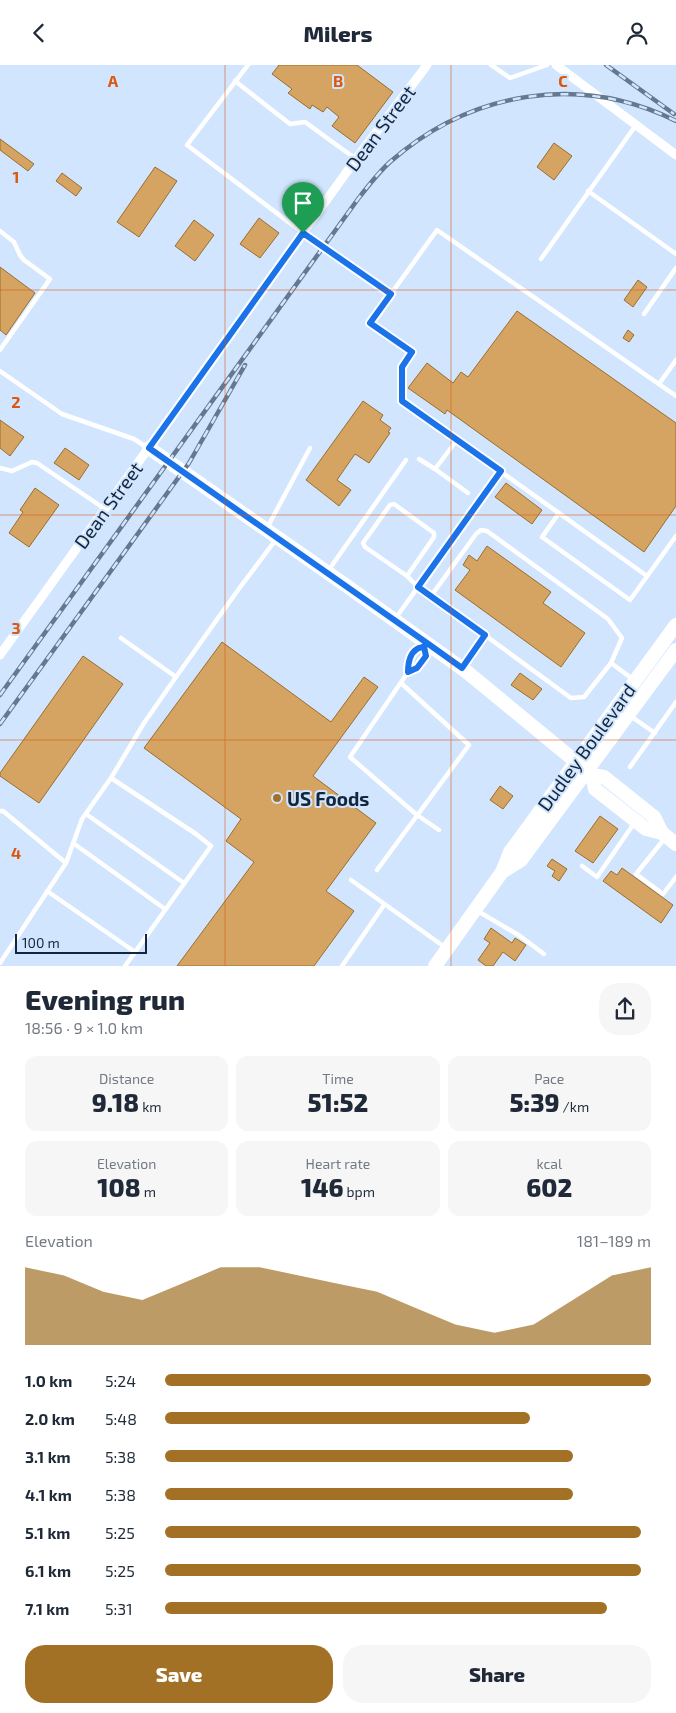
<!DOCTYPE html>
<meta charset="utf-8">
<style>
body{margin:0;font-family:"Exo 2",sans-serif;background:#f6f6f7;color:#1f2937;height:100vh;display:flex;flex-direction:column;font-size:19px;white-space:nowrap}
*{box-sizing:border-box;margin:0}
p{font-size:16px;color:#747a83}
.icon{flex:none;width:28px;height:28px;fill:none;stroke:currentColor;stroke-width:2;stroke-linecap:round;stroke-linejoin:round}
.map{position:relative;height:901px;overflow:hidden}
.details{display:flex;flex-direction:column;background:#fff;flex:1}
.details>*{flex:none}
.scale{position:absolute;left:15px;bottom:12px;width:132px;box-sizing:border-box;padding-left:5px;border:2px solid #12263d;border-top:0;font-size:14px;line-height:18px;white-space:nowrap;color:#12263d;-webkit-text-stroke:4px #d1e5fe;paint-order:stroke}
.pin{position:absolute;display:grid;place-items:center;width:42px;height:42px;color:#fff;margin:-51px -21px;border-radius:50% 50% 50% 0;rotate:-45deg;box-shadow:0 0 5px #0007}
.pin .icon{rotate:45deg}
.round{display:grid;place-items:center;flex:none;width:52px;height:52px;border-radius:20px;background:#f6f6f7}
.summary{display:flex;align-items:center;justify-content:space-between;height:85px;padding:0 25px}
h1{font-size:28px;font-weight:800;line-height:38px}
.stats{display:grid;grid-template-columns:repeat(3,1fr);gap:8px;height:85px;padding:5px 25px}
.stats div{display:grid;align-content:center;border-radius:12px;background:#f6f6f7;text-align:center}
.stats b{font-size:25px;font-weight:800}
.stats small{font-size:14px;font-weight:400}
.stats p{font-size:14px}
.chart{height:140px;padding:10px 25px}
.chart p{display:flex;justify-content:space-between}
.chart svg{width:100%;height:90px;margin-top:5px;fill:#a27126;opacity:.7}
.primary-button{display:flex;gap:10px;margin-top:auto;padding:10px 25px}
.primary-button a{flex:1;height:58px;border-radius:20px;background:#a27126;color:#fff;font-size:20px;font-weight:800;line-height:58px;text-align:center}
.primary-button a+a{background:#f6f6f7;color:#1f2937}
ul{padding:0 25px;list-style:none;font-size:16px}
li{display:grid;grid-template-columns:80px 60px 1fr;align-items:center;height:38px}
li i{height:12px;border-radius:6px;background:#a27126}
header{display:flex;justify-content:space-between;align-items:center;height:65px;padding:0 25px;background:#fff;font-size:22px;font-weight:800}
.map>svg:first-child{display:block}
.building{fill:#d5a462;stroke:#9c6e2a}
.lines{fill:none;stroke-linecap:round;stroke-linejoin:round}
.lane{stroke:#fff;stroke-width:4.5}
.street{stroke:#fff;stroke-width:9}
.secondary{stroke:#fff;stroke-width:14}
.rail-casing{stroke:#647890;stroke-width:4.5}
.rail{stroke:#d1e5fe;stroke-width:2.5;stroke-dasharray:8;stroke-linecap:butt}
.route-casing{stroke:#fff;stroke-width:10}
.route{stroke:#1a73e8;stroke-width:6}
.grid{fill:none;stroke:#dd560e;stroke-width:1;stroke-opacity:0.55}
.poi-dot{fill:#a27126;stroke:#d1e5fe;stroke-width:2}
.labels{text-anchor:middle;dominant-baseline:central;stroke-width:4;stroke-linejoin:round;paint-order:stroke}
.street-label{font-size:19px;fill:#12263d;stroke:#d1e5fe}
.poi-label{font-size:19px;font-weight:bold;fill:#12263d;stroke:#d1e5fe;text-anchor:start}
.grid-label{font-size:16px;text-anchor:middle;font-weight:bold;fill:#dd560e;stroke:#d1e5fe;stroke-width:4;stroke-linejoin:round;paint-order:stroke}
</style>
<header><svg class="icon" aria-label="back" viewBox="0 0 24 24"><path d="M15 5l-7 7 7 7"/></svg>Milers<svg class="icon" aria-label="person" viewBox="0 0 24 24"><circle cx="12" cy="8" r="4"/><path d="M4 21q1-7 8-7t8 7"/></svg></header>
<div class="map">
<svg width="676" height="901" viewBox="0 0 676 901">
<rect width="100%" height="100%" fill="#d1e5fe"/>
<!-- building -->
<g class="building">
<polygon points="279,0 357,0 393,27 355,78 332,61 339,52 327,42 323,47 312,40 310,44 288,28 292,24 272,9"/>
<polygon points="0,74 34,99 28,106 0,85"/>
<polygon points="554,78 572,91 554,115 537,102"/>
<polygon points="155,102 177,116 139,172 117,157"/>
<polygon points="62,108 82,123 76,131 56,116"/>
<polygon points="259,153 279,168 260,193 240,179"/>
<polygon points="194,155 214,170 195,196 175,181"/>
<polygon points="0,202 35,228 6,270 0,265"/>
<polygon points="638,215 647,222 633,242 624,235"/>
<polygon points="517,246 676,358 676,441 644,487 447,345 445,349 408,323 427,298 453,318 461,307 468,312"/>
<polygon points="628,265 634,270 629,277 623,273"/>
<polygon points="363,336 383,350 380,355 391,363 388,367 390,368 369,398 355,389 337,415 351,425 339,441 306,415"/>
<polygon points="0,355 24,372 10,391 0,383"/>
<polygon points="65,383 89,400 79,415 54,398"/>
<polygon points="506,418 542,445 532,459 495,432"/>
<polygon points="35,423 59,440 29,482 9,468 23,447 20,445"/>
<polygon points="487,481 551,527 543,538 585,568 561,602 455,525 470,505 463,500 469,490 477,496"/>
<polygon points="222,577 331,657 364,612 378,622 313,711 376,758 326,826 354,846 314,901 177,901 254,797 226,776 241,754 144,683"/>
<polygon points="83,591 123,619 39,738 0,711 0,708"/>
<polygon points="520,608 542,624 533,635 511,620"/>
<polygon points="500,721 513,731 503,744 490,735"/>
<polygon points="600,751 618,764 593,798 575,786"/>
<polygon points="552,794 567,804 559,816 552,811 555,806 547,801"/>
<polygon points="622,803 673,840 661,858 603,816 611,806 617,810"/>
<polygon points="491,863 512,878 515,873 526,880 515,896 503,887 493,901 486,901 478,895 490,878 484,874"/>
</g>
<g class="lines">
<!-- lane -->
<g class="lane">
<polyline points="248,0 187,80 303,168 391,229"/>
<polyline points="491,0 510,13 547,0"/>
<polyline points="235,16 290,59 305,57 356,94"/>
<polyline points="588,126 676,189"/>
<polyline points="0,166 14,177 20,190 24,195 50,214 0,285"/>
<polyline points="541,194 636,60"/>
<polyline points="644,249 676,203"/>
<polyline points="0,306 62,349 134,374 148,383"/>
<polyline points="659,319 676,295"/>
<polyline points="457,375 435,404 468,428"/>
<polyline points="419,394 435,404"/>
<polyline points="0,403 12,406 32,397 37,398 105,444"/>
<polyline points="559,448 542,472 630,535 676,471"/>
<polyline points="267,463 310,383"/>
<polygon points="481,465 487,466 608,554 622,573 611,598 584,632 571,633 431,531 476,469"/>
<polyline points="328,506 406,395"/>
<polyline points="407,511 434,472 434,468 394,439 390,440 363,478 365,482 407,511 418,522 501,406"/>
<polyline points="647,511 402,336 402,302 411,287 370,258 437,165 676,331"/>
<polyline points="395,554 418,522 431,531"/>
<polyline points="121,573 176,612 238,525 277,473"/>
<path d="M426 581C412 589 408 588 408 607L350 692 417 750 439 765"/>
<polyline points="611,598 634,615"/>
<polyline points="463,602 485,570"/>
<polyline points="408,607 417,603 426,591 424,582"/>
<polyline points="629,650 655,668"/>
<polyline points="630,702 676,637"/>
<polyline points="111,713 144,658 176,612"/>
<polyline points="0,746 3,746 66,798"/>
<polyline points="86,749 184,818"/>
<polyline points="665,773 636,809 663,829 676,812"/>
<polyline points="73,778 165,844"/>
<polyline points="582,801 597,812 635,757"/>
<polyline points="377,805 469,680 401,618"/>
<polyline points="351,815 446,883"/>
<polyline points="47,826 135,887"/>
<polyline points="476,845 520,871 544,889"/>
<polyline points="0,898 66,798 82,754 111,713 196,769 211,781 125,901"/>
<polyline points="342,901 384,840"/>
</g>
<!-- street -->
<g class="street">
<polyline points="556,0 676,90"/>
<polyline points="0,590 356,94 427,0"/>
</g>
<!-- secondary -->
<g class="secondary">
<polyline points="149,383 344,519 467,607 592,710 604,712 654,752 662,768"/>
<polyline points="592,710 595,724 646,764 662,768 676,779"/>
<polyline points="502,807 510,787 676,560"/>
<polyline points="435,901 502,807 521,795 676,585"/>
</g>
<defs>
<g id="rail">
<polyline points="606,0 674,49"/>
<path d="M0 630 358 134C368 121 378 108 390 97 471 26 579 8 676 56"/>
<polyline points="0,659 189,398 245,300"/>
</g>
</defs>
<!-- rail casing -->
<use href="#rail" class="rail-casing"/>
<!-- rail -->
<use href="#rail" class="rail"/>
</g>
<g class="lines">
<defs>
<path id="route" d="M303 168 149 383 427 578 424 582 426 591 417 603 408 607C408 599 409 589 417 584 421 581 424 584 427 578L462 603 485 570 418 522 501 406 402 336V302L412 287 370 258 391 229 303 168"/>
</defs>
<!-- route casing -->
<use href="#route" class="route-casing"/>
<!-- route -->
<use href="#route" class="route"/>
</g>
<!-- grid -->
<path class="grid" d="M225 0V901M451 0V901M0 225H676M0 450H676M0 675H676"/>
<!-- markers -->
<circle class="poi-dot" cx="277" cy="733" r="5"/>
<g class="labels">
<!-- street labels -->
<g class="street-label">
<text transform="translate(380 63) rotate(-53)">Dean Street</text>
<text transform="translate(108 440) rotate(-54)">Dean Street</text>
<text transform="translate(586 682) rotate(-54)">Dudley Boulevard</text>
</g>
<!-- poi labels -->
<g class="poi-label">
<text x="287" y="733">US Foods</text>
</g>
</g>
<g class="grid-label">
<text x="113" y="22">A</text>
<text x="338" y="22">B</text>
<text x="563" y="22">C</text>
<text x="16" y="118">1</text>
<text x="16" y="343">2</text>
<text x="16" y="569">3</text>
<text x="16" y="794">4</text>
</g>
</svg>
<div class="scale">100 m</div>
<div class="pin" style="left:303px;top:168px;background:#1e9e55"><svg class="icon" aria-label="arrive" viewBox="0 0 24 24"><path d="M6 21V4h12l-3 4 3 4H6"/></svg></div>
</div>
<section class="details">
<div class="summary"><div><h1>Evening run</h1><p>18:56 · 9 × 1.0 km</p></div><a class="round"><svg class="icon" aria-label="share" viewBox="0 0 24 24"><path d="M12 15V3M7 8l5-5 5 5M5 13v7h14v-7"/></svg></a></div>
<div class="stats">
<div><p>Distance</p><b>9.18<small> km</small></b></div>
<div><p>Time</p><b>51:52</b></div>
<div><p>Pace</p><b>5:39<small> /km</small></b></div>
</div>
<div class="stats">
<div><p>Elevation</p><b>108<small> m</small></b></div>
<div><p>Heart rate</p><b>146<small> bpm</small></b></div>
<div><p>kcal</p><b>602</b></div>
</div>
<div class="chart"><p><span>Elevation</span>181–189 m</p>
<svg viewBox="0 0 160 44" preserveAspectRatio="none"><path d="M0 44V6L10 10L20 18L30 22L40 14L50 6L60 6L70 10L80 14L90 18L100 26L110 34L120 38L130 34L140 22L150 10L160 6V44z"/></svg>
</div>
<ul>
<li><b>1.0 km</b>5:24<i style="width:100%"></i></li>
<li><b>2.0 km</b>5:48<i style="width:75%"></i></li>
<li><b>3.1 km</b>5:38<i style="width:84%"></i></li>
<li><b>4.1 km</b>5:38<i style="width:84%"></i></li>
<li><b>5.1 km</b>5:25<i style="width:98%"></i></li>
<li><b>6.1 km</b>5:25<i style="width:98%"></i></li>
<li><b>7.1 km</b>5:31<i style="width:91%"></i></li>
</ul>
<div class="primary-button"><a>Save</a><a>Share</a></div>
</section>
